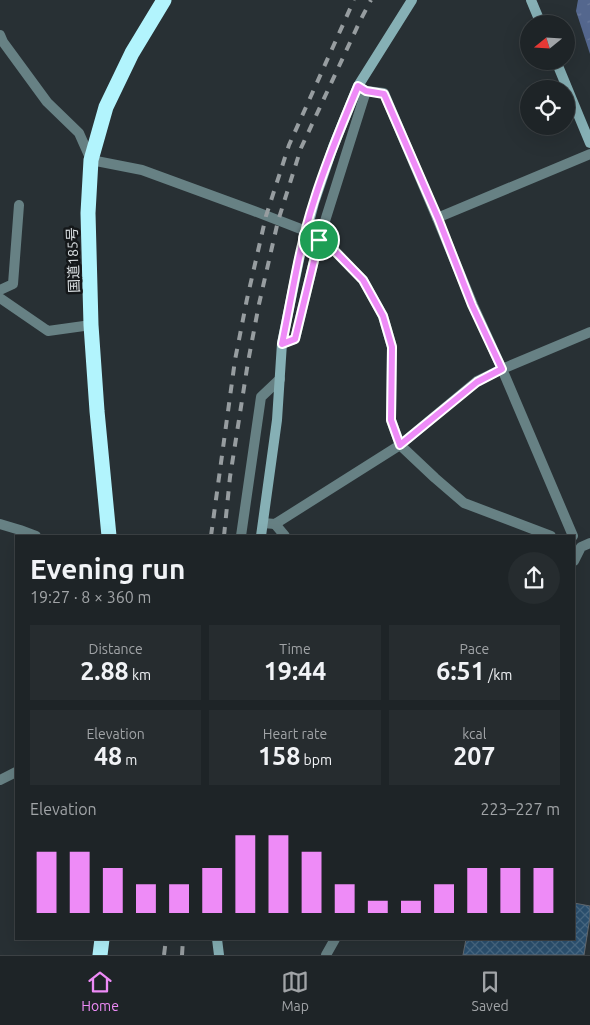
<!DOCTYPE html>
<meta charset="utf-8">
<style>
body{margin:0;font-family:Ubuntu,"Noto Sans JP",sans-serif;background:#262c2f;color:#f1f3f6;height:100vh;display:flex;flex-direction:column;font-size:19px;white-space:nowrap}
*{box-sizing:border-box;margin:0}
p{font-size:16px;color:#a1a4a7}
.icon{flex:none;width:28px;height:28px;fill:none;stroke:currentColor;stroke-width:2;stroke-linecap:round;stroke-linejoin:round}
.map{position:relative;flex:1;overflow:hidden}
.panel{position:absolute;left:15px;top:535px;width:560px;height:405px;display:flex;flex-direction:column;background:#1e2427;border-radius:0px;box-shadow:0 5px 20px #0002,0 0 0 1px #3c4144}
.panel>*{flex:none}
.needle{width:32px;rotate:252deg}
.controls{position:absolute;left:520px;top:15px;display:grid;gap:10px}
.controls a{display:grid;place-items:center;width:55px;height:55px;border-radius:50%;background:#1e2427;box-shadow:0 5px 20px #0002,0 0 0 1px #3c4144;font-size:25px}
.pin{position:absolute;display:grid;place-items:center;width:42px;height:42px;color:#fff;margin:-21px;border:2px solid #fff;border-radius:50%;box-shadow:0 1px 5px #0007}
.round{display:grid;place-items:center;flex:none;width:52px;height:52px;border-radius:26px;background:#262c2f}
.head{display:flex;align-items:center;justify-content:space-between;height:85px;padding:0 15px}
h1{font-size:28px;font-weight:700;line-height:38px}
.metrics{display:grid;grid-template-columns:repeat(3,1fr);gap:8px;height:85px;padding:5px 15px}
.metrics div{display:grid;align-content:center;border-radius:0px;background:#262c2f;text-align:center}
.metrics b{font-size:25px;font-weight:700}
.metrics small{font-size:14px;font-weight:400}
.metrics p{font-size:14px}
.chart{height:140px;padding:10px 15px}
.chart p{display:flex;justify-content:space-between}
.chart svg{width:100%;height:90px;margin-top:5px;stroke:#ee8bf7;stroke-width:6}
.tab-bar{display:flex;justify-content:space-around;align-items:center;height:70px;border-top:1px solid #3c4144;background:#1e2427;font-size:14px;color:#a1a4a7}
.tab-bar a{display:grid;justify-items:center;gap:2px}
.tab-bar .active{color:#ee8bf7}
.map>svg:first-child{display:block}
.water{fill:url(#water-ripples)}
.building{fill:url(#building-cross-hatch);stroke:#62696f}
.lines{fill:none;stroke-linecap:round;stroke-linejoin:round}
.street{stroke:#678184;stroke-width:10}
.secondary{stroke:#86b0b5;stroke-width:10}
.highway{stroke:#b2f4fd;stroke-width:15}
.rail{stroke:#979da0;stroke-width:4;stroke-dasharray:9 9;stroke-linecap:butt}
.route-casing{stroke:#fff;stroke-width:10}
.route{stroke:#ee8bf7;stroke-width:6}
.labels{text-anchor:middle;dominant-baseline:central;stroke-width:5;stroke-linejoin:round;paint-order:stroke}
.street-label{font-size:14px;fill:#dbe0e3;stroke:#141719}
</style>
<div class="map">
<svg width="590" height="955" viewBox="0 0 590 955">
<defs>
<pattern id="water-ripples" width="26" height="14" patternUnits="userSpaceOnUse" patternTransform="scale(1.25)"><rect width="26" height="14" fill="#54678e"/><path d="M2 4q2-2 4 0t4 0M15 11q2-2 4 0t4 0" fill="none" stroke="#6c7c9e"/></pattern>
<pattern id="building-cross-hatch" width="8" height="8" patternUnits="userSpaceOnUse" patternTransform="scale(1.25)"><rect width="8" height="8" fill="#2b506f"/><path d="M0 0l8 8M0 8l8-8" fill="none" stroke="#496983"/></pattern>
</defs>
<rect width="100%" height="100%" fill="#283034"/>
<!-- water -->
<polygon class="water" points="578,0 590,0 590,54 576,11"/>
<!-- building -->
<polygon class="building" points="574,903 590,906 590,917 584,955 463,955 466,939 574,939"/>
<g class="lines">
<!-- street -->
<g class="street">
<polyline points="0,35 3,42 47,102 79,133 91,160 142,170 254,211 306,231"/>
<polyline points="358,86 366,91 384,93 437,218 473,305 502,369 573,536"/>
<polyline points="437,218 590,154"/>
<polyline points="319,240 325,241 363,280 383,316 392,347 391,420 400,445 435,478 464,503 551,536"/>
<polyline points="0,290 13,284 19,205"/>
<polyline points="0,298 48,331 91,325"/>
<polyline points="282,343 295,339 319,240 366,91"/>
<polyline points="263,523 275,524 400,445 477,381 502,369 590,332"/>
<polyline points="0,524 20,530 36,536"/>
<polyline points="275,524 285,536"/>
<polyline points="241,536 261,397 280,379"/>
<polyline points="574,561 581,547 590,543"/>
<polyline points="0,780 16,772"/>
<polyline points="326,955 335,939"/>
</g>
<!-- secondary -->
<g class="secondary">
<polyline points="531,0 541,24"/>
<polyline points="556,61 590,143"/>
<polyline points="261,536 277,420 282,343 299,260 314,203 333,147 358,86 412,0"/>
<polyline points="217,939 219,955"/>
</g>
<!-- highway -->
<g class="highway">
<polyline points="109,536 97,411 91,325 88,213 91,160 106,107 132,53 164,0"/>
<polyline points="100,955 102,939"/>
</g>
<!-- rail -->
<g class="rail">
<polyline points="211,536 235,360 247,299 266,216 289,145 354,0"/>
<polyline points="224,536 230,477 248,362 259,304 278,221 301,148 360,21 371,0"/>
<polyline points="164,955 166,939"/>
<polyline points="182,955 183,939"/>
</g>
</g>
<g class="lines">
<defs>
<path id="route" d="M358 86 366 91 384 94 438 218 472 305 502 369 477 382 400 445 391 420 392 347 383 316 363 280 325 241 319 240 295 339 282 344C292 296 299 247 314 201 326 162 342 124 358 86Z"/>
</defs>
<!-- route casing -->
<use href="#route" class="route-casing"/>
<!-- route -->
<use href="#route" class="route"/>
</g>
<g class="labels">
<!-- street labels -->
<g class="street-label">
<text transform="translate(73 260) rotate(-92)">国道185号</text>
</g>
</g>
</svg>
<div class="controls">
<a><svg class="needle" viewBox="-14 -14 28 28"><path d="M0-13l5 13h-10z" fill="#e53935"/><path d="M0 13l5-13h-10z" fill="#a1a4a7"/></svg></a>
<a><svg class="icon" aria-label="locate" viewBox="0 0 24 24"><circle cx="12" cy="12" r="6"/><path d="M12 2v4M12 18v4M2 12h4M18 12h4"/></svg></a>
</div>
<div class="pin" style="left:319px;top:240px;background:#1e9e55"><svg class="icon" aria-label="arrive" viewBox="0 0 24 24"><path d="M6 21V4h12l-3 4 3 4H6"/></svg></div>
<section class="panel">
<div class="head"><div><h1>Evening run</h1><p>19:27 · 8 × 360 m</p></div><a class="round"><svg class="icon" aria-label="share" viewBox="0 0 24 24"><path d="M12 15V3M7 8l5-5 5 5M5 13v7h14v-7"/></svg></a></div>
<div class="metrics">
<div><p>Distance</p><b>2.88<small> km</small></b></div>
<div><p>Time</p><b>19:44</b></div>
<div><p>Pace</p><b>6:51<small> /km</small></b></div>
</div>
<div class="metrics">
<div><p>Elevation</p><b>48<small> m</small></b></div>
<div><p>Heart rate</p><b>158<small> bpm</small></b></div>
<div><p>kcal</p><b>207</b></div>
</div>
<div class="chart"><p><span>Elevation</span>223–227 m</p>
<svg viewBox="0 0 160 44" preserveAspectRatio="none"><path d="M5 44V14M15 44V14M25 44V22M35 44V30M45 44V30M55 44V22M65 44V6M75 44V6M85 44V14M95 44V30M105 44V38M115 44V38M125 44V30M135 44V22M145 44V22M155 44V22"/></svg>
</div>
</section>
</div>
<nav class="tab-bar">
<a class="active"><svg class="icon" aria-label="home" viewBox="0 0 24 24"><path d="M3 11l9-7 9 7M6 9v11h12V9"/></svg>Home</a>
<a><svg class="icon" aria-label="map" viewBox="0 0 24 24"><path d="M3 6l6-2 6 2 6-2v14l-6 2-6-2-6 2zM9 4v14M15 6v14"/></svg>Map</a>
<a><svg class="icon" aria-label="saved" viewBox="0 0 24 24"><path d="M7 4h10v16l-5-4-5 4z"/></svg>Saved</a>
</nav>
